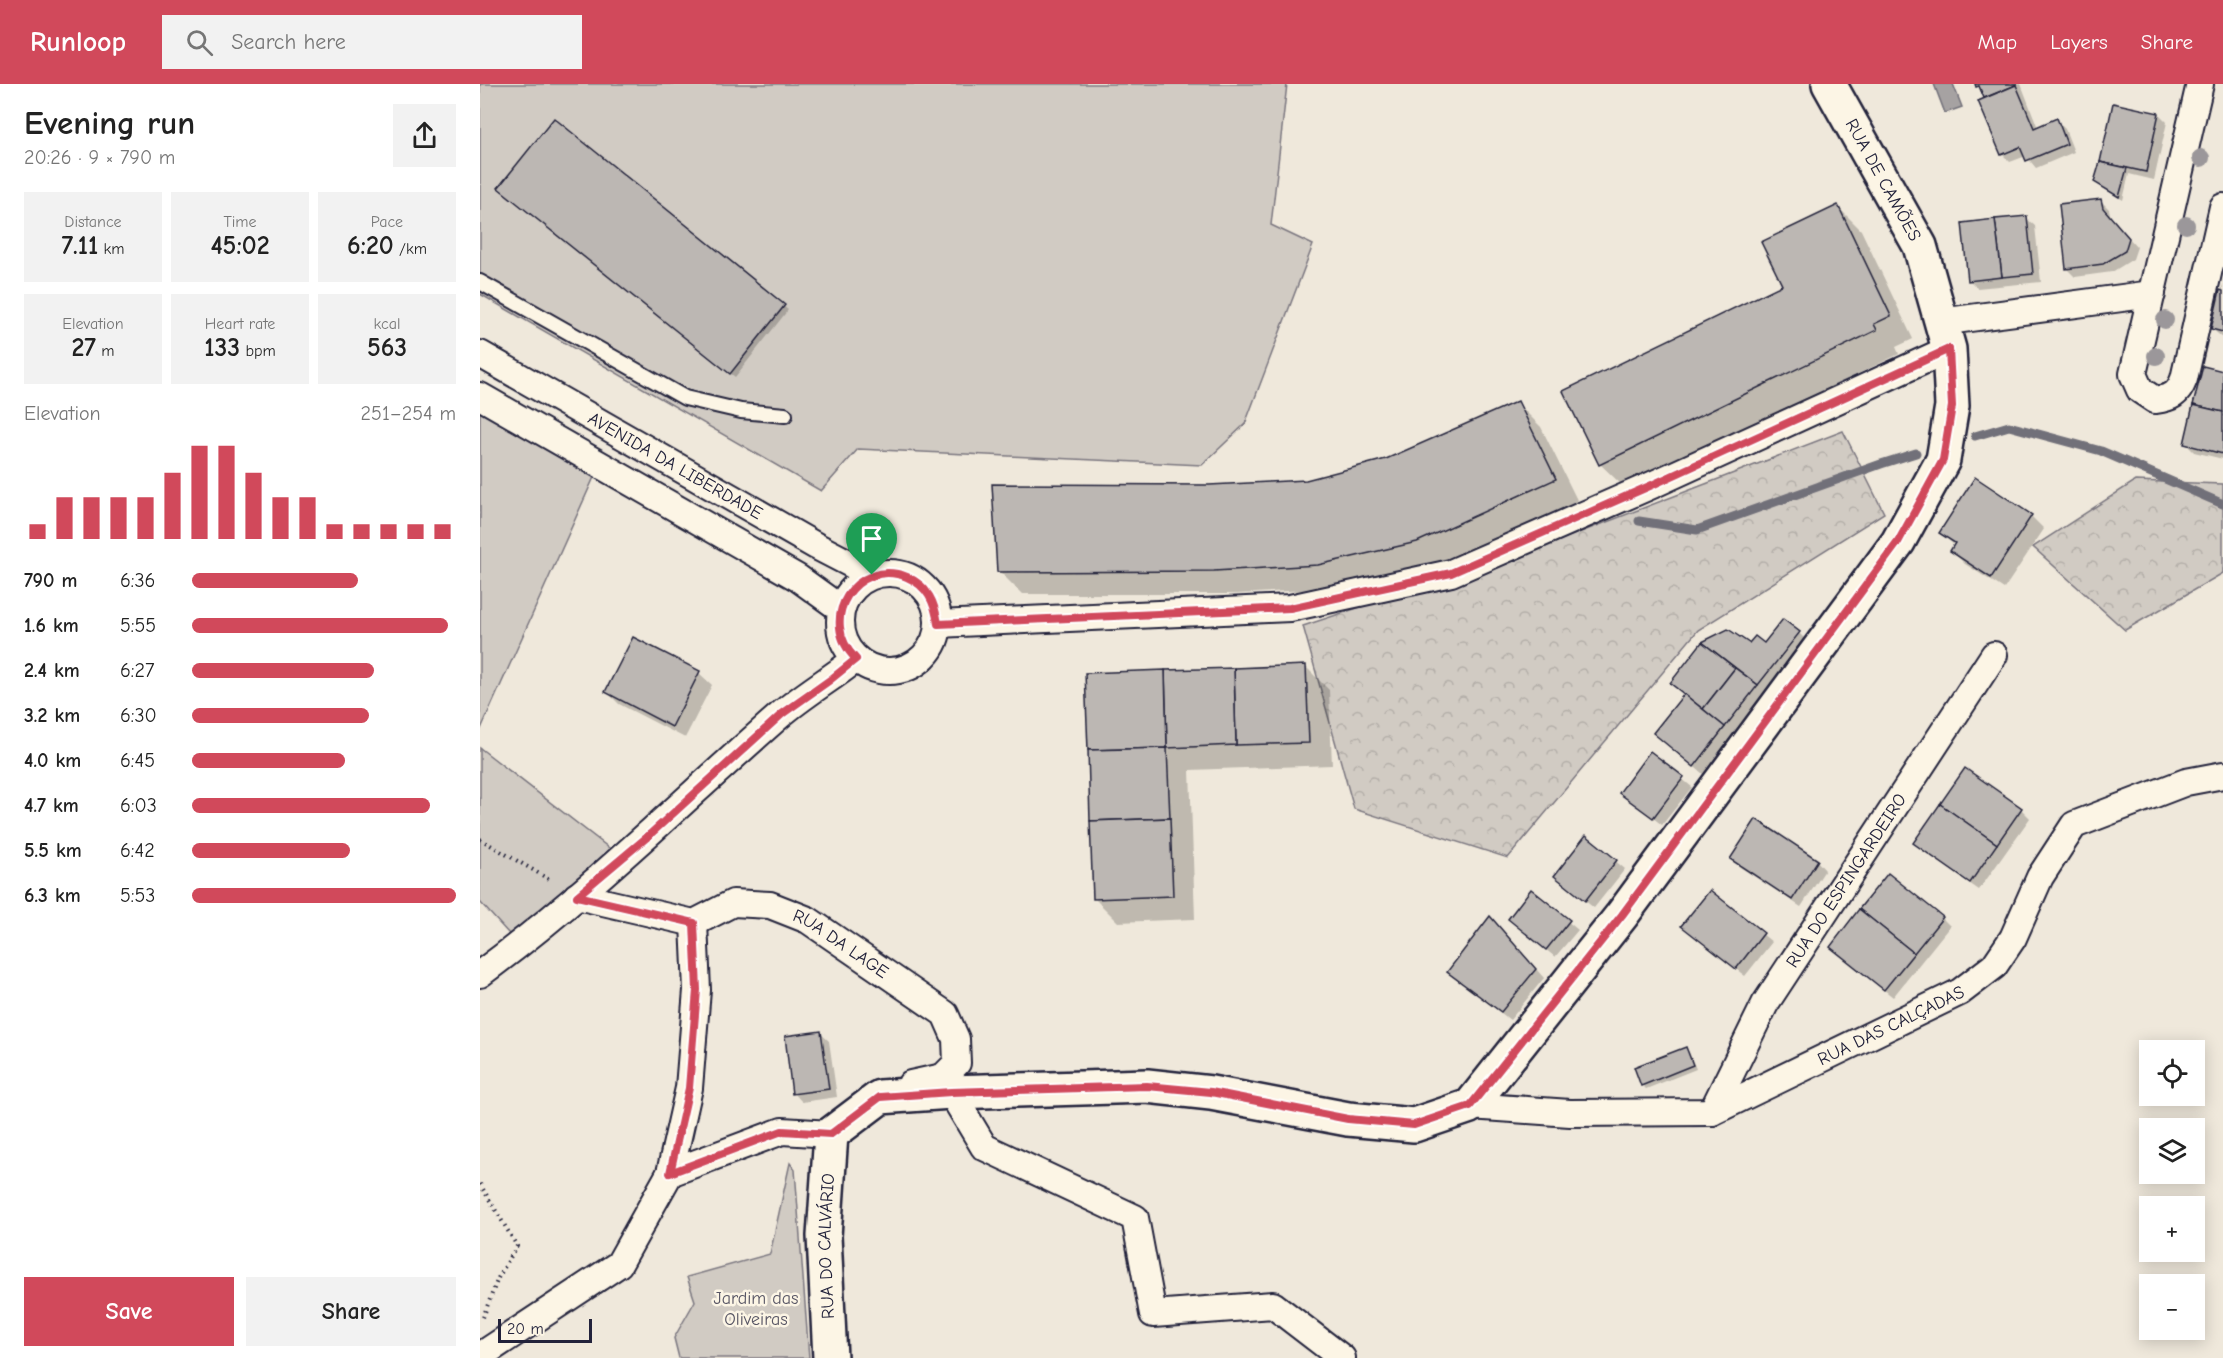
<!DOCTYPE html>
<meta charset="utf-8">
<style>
body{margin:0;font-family:"Comic Neue",sans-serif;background:#f2f2f2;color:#222;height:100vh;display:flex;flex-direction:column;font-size:22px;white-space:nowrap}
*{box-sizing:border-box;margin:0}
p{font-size:20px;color:#767676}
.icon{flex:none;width:33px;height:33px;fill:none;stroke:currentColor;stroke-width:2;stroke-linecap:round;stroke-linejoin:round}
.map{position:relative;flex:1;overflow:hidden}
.drawer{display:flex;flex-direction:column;background:#fff;width:480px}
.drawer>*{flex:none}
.buttons{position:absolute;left:1659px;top:956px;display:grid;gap:12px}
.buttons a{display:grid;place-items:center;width:66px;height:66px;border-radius:0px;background:#fff;box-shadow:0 3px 15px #0003;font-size:30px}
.scale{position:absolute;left:18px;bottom:15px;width:94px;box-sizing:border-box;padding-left:6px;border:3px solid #22223b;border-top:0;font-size:16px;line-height:21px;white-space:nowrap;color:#22223b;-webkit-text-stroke:4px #fcf5e5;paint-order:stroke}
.pin{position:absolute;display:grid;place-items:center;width:51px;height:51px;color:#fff;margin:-62px -26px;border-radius:50% 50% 50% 0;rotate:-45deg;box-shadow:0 0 6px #0007}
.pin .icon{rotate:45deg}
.round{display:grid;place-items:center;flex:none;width:63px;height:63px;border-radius:0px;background:#f2f2f2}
.headline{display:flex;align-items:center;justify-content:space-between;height:102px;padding:0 24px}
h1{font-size:33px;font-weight:700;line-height:45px}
.stats{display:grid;grid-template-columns:repeat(3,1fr);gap:9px;height:102px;padding:6px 24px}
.stats div{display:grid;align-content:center;border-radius:0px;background:#f2f2f2;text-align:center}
.stats b{font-size:26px;font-weight:700}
.stats small{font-size:16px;font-weight:400}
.stats p{font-size:16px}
.chart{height:168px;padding:12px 24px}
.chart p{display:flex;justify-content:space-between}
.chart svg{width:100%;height:108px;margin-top:6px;stroke:#d1495b;stroke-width:6}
.action{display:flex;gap:12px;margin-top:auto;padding:12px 24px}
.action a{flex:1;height:69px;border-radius:0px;background:#d1495b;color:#fff;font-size:24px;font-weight:700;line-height:69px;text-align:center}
.action a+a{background:#f2f2f2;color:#222}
ul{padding:0 24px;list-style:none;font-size:20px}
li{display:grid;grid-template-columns:96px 72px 1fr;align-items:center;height:45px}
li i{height:15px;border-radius:8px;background:#d1495b}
header{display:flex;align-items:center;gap:36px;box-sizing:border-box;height:84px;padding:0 30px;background:#d1495b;color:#fff}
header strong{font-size:28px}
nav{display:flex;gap:33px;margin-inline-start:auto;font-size:21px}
.search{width:420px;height:54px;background:#f2f2f2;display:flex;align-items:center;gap:15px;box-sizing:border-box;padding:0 21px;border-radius:0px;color:#767676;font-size:22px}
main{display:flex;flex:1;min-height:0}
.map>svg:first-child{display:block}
.forest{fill:url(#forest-crowns);stroke:#7a767f;stroke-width:1.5}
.park{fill:#d1cbc3;stroke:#7a767f;stroke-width:1.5}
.water{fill:#a6a2a2;stroke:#716f79;stroke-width:1.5}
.shadow{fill:#0003}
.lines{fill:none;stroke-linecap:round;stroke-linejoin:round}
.stream{stroke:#716f79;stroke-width:9}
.building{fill:#bcb7b3;stroke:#22223b;stroke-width:1.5}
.lane-casing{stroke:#22223b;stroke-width:18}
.street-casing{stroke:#22223b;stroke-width:30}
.secondary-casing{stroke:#22223b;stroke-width:38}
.path{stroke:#22223b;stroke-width:4;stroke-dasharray:1.5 4.5;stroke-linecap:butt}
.lane{stroke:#fcf5e5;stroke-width:14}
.street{stroke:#fcf5e5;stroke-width:26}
.secondary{stroke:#fcf5e5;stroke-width:33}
.tree{fill:#9b979a}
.route-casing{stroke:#fff;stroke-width:12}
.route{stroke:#d1495b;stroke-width:8}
.labels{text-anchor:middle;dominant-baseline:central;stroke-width:5;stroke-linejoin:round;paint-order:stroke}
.street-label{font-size:18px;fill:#22223b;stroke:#fcf5e5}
.park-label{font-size:18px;fill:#575564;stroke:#fcf5e5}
</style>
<header>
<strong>Runloop</strong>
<div class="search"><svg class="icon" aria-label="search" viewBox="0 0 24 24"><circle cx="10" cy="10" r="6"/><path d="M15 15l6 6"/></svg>Search here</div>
<nav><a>Map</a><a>Layers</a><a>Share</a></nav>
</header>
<main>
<section class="drawer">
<div class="headline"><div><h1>Evening run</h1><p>20:26 · 9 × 790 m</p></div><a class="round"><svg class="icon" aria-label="share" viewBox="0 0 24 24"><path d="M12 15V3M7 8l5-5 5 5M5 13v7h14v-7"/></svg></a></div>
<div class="stats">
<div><p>Distance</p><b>7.11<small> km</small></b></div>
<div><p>Time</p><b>45:02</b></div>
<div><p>Pace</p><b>6:20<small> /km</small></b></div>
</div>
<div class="stats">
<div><p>Elevation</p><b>27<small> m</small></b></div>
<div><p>Heart rate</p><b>133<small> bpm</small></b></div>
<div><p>kcal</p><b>563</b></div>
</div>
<div class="chart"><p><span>Elevation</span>251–254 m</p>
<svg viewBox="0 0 160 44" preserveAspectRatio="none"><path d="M5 44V38M15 44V27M25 44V27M35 44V27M45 44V27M55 44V17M65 44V6M75 44V6M85 44V17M95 44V27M105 44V27M115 44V38M125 44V38M135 44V38M145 44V38M155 44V38"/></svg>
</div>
<ul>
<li><b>790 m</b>6:36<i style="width:63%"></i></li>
<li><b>1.6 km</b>5:55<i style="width:97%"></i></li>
<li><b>2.4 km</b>6:27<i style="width:69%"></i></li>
<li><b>3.2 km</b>6:30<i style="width:67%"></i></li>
<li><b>4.0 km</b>6:45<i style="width:58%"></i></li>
<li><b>4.7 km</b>6:03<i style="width:90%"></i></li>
<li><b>5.5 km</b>6:42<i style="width:60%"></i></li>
<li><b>6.3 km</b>5:53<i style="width:100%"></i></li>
</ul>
<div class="action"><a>Save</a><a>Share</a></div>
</section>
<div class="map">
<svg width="1743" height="1274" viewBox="0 0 1743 1274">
<defs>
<pattern id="forest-crowns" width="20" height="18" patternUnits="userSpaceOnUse" patternTransform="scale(1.5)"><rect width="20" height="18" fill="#d1cbc3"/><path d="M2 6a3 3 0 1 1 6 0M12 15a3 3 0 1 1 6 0" fill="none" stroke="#b3aea8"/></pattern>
</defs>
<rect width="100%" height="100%" fill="#efe8db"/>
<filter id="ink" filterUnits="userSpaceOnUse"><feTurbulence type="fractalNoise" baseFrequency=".0167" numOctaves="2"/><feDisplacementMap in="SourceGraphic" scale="12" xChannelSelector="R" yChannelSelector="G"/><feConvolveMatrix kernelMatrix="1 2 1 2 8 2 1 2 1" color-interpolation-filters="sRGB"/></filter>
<g filter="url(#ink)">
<!-- forest -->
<g class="forest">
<polygon points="1363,347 1404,429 1218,546 1028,774 874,725 823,542 1062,463"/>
<polygon points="1655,397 1743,400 1743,489 1645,546 1553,463"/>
</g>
<!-- park -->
<g class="park">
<polygon points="0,0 807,0 791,141 833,161 765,340 722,381 378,365 341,407 0,210"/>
<polygon points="0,312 119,382 0,647"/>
<polygon points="0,664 142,774 39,861 0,818"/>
<polygon points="310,1079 315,1086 329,1274 199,1274 194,1254 215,1217 207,1193 290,1170"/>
</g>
<!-- water -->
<polygon class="water" points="1454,0 1473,0 1482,23 1465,29"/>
<!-- shadow -->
<g class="shadow">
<polygon points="1497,0 1541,0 1558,44 1576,36 1585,45 1594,68 1556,84 1546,72 1530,78 1522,70 1506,15"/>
<polygon points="1634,21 1679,30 1687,38 1674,96 1649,90 1643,116 1620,101 1622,79"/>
<polygon points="74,37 308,226 255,293 24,108"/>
<polygon points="1620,116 1629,125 1631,134 1657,163 1653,175 1632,188 1595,193 1587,185"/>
<polygon points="1357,122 1381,146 1433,255 1416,263 1419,270 1144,403 1120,380 1304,202"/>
<polygon points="1546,134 1555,142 1561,198 1497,204 1489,196"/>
<polygon points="1743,200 1743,254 1732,245"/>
<polygon points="1743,288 1743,375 1714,368 1706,360"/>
<polygon points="1037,319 1061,343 1098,418 961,480 862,504 758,510 542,510 519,487 730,403 826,397 907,377"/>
<polygon points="1551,432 1564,445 1524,505 1485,480 1472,467 1475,462 1461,449"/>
<polygon points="1319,549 1327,557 1223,690 1175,649 1205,611 1192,599 1223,559 1284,561"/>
<polygon points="826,583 849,606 852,681 710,686 715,835 638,838 614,814 606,591"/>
<polygon points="219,589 232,601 205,654 139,620 127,608"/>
<polygon points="1170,669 1212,703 1182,741 1141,708"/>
<polygon points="1486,686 1541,725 1550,734 1499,806 1443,767 1435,759"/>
<polygon points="1276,737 1337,777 1345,786 1321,823 1260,783 1252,775"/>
<polygon points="1106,753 1145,785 1114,824 1084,800"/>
<polygon points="1051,807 1098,846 1075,873 1038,843"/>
<polygon points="1230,808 1292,858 1265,892 1211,850"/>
<polygon points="1462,834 1470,842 1413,913 1360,871"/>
<polygon points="1018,842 1064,894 1030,936 969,888"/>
<polygon points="340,949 349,957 357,1013 322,1018 314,1009"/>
<polygon points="1206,965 1209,968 1216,985 1166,1005 1162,1001"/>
</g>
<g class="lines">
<!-- stream -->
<g class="stream">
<polyline points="1495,352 1529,342 1621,367 1743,420"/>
<polyline points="1159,437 1217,446 1401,380 1436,369"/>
</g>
</g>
<!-- building -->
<g class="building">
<polygon points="1495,0 1536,0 1536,1 1504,14 1499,2 1496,3"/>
<polygon points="1536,1 1554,44 1577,34 1587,60 1546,77 1540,63 1521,71 1498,17"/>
<polygon points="1633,19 1679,29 1666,88 1620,78"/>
<polygon points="74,34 305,221 250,290 18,104"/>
<polygon points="1620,78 1647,84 1639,113 1614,98"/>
<polygon points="1621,115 1623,124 1649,154 1645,167 1623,180 1586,185 1579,120"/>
<polygon points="1358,121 1411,232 1394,240 1397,246 1119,381 1083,307 1302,201 1281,158"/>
<polygon points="1547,132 1553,190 1522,193 1515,135"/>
<polygon points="1515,135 1522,193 1488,197 1482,139"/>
<polygon points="1740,206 1743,207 1743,248 1731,245"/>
<polygon points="1723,282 1743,287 1743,328 1713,321"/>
<polygon points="1038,317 1076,395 937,458 838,481 734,487 517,488 512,400 729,401 826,396 906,375"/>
<polygon points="1713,321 1743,328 1743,370 1704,360"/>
<polygon points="1495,393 1552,431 1511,494 1470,467 1475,459 1459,449"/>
<polygon points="1303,535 1320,548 1278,601 1222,558 1248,545 1269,559 1275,552 1284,559"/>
<polygon points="153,553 220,587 192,643 125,608"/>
<polygon points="1222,558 1255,584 1223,625 1190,599"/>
<polygon points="826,581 829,659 756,661 754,584"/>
<polygon points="754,584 756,661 687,664 685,586"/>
<polygon points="1255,584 1278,601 1245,643 1223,625"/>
<polygon points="685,586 687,664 608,666 605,589"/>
<polygon points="1204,610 1245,643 1214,683 1173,649"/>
<polygon points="687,664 690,734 610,737 608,666"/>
<polygon points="1170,667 1204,693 1173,734 1139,709"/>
<polygon points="1485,684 1542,724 1517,760 1460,720"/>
<polygon points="1460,720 1517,760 1490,799 1433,759"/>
<polygon points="690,734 693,812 613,815 610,737"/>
<polygon points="1276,735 1338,776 1312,816 1250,775"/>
<polygon points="1106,751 1137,776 1105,817 1074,792"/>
<polygon points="1408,789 1463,833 1434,869 1379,825"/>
<polygon points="1051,805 1090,836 1066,866 1028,835"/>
<polygon points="1230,806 1284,849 1256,885 1201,842"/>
<polygon points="1379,825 1434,869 1404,906 1350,863"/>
<polygon points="1010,832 1056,885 1021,928 967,888"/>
<polygon points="341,947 349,1005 312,1010 305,952"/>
<polygon points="1206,963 1213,981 1161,1002 1154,983"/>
</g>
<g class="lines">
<defs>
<polyline id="lane" points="0,198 205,314 261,327 305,331"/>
<g id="street">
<path d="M1720 0 1653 290 1660 306 1675 316C1691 314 1698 311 1704 295L1743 123"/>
<polyline points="1460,238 1672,210"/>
<path id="s1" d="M0 270 336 462 392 491"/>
<polyline points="0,312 318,494 361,525"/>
<circle cx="409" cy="538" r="49"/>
<polyline points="458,540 810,524 971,489 1172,401 1469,265"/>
<path id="s2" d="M97 812 214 839 253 819 290 821 328 836 465 930 476 955 477 979 463 993 431 1000"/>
<path d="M0 890C106 812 200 719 299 632 323 611 351 595 376 575"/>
<polyline points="471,1008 504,1063 655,1134 673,1230 793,1221 862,1274"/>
<path id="s3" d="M990 1022 1090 1029 1232 1028 1480 908 1514 882 1533 854 1560 793 1594 741 1706 698 1743 691"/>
<path id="s4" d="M1232 1028 1285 920 1514 571"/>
<polyline points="190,1089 209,1004 217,906 214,839"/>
<polyline points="0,1272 139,1180 190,1089 302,1047 351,1050"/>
</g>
<g id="secondary">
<path id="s5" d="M350 1274 344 1152 351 1050 400 1013 471 1008 667 1002 731 1009 868 1035 934 1041 990 1022 1142 831 1418 458 1463 376 1472 322 1469 265 1440 162 1349 0"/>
</g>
</defs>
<!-- lane casing -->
<use href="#lane" class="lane-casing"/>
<!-- street casing -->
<use href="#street" class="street-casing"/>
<!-- secondary casing -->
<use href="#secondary" class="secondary-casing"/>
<!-- path -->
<g class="path">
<polyline points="0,755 70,796"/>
<polyline points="0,1100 37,1162 18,1194 2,1236"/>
</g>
<!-- lane -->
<use href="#lane" class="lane"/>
<!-- street -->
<use href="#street" class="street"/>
<!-- secondary -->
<use href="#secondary" class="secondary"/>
</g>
<!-- trees -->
<g class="tree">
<circle cx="1721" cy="74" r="9"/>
<circle cx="1706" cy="141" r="9"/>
<circle cx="1685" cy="236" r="9"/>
<circle cx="1676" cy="272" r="9"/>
</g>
</g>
<g class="lines" filter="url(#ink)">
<defs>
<path id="route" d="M1469 265 1472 322 1463 376 1418 458 1142 831 990 1022 934 1041 868 1035 731 1008 667 1002 471 1008 400 1013 351 1050 302 1047 190 1089 209 1004 217 906 214 839 97 812 166 754 302 630 350 596 376 575C336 536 376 473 427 493 448 502 455 519 458 540L810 524 971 489 1172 401Z"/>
</defs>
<!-- route casing -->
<use href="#route" class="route-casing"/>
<!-- route -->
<use href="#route" class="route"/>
</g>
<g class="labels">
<!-- street labels -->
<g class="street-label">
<text transform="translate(1403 96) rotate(61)">RUA DE CAMÕES</text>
<text stroke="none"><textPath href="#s1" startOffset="225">AVENIDA DA LIBERDADE</textPath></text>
<text stroke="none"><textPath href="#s4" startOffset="268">RUA DO ESPINGARDEIRO</textPath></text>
<text stroke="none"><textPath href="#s2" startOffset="282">RUA DA LAGE</textPath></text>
<text stroke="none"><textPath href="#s3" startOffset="441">RUA DAS CALÇADAS</textPath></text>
<text stroke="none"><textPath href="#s5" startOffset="112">RUA DO CALVÁRIO</textPath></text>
</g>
<!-- park labels -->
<g class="park-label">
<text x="276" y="1214">Jardim das<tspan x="276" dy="21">Oliveiras</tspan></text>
</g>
</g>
</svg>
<div class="buttons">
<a><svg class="icon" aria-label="locate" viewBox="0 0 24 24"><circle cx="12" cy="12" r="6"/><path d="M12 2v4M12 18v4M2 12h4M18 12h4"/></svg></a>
<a><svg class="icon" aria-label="layers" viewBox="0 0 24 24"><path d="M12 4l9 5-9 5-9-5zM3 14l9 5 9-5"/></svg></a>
<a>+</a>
<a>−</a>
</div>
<div class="scale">20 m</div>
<div class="pin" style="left:392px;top:491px;background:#1e9e55"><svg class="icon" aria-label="arrive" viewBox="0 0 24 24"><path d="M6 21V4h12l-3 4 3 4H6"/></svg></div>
</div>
</main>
